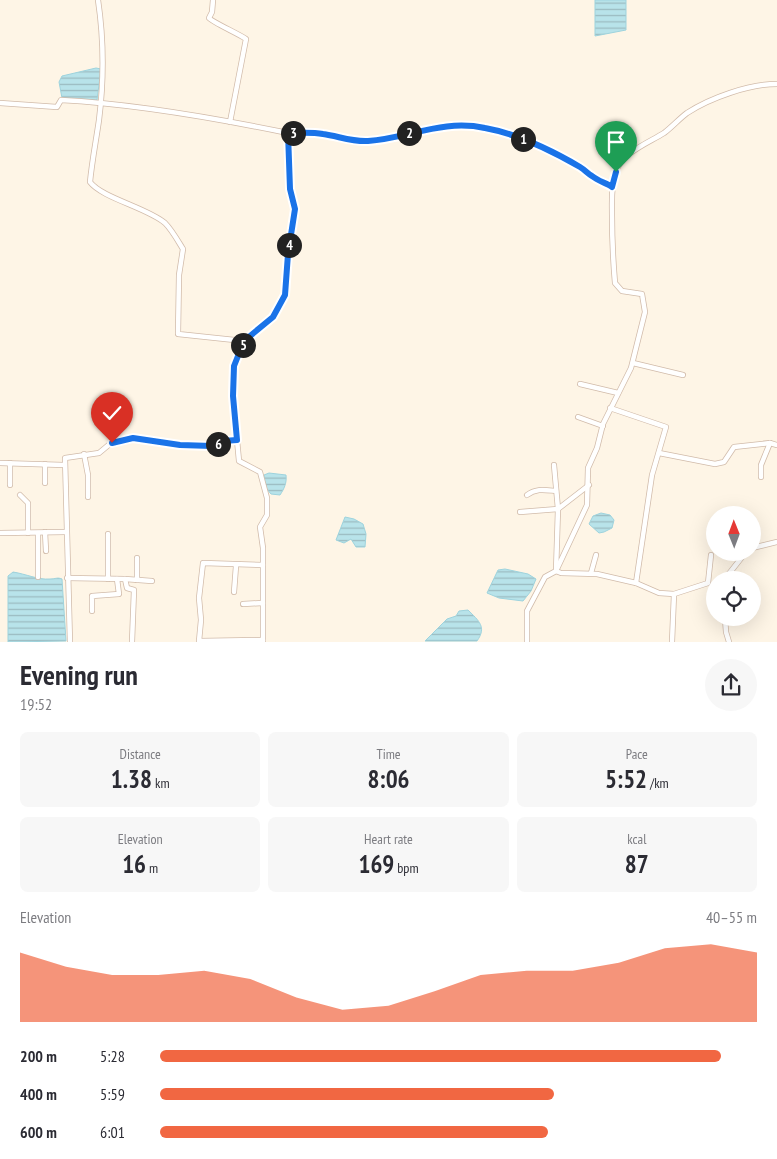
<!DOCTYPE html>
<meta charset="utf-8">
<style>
body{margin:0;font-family:"PT Sans Narrow",sans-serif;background:#f7f7f7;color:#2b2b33;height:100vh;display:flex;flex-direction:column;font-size:19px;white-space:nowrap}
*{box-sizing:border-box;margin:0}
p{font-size:16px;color:#7c7c81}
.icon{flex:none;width:28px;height:28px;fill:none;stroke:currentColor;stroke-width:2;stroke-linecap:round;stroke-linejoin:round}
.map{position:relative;height:642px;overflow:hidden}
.details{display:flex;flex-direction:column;background:#fff;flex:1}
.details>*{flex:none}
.needle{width:32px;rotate:359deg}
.fabs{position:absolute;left:706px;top:506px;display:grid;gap:10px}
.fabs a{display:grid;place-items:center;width:55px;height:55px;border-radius:50%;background:#fff;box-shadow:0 5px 20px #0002;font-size:25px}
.pin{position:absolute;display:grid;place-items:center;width:42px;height:42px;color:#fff;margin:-51px -21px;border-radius:50% 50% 50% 0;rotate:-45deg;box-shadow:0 0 5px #0007}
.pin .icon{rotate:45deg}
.km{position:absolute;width:25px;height:25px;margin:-12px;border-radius:50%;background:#222;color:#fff;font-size:14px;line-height:25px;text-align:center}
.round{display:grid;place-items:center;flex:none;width:52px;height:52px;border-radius:26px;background:#f7f7f7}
.headline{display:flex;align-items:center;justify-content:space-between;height:85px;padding:0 20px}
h1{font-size:28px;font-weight:700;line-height:38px}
.figures{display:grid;grid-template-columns:repeat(3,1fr);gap:8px;height:85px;padding:5px 20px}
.figures div{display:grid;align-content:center;border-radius:8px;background:#f7f7f7;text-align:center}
.figures b{font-size:25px;font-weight:700}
.figures small{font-size:14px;font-weight:400}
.figures p{font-size:14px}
.chart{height:140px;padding:10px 20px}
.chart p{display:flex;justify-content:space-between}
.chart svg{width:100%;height:90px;margin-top:5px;fill:#f16742;opacity:.7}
ul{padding:0 20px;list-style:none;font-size:16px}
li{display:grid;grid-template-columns:80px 60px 1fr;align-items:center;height:38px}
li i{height:12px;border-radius:6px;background:#f16742}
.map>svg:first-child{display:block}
.water{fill:url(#water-rules);stroke:#9ed3dd}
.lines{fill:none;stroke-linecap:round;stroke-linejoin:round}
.minor-casing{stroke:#d1bbaa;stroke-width:6}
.minor{stroke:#fff;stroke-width:4.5}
.route-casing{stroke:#fff;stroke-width:10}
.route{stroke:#1a73e8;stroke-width:6}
</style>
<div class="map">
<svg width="777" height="642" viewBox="0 0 777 642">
<defs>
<pattern id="water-rules" width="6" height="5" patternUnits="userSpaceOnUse" patternTransform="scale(1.25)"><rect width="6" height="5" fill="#b8e3ea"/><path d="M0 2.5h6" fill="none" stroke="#9bbbc0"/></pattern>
</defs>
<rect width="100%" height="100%" fill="#fef5e6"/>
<!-- water -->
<g class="water">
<polygon points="595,0 626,0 626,30 595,36"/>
<polygon points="96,68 101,69 97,100 62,98 59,82 62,76"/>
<path d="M269 473 286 475C287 483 284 489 280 495L271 494 265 487 264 475Z"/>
<polygon points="601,513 610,515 614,520 612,528 604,532 599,533 589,524 593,516"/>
<polygon points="345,517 354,519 363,524 366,534 365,547 356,547 351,539 344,543 336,540"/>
<polygon points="505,569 528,574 536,579 531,591 523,601 499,598 487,593 498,570"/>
<path d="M13 572C26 574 38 580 50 579 56 579 57 577 62 579L66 641 8 642V576Z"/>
<path d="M468 610C479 621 487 627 477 641H425L447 619 456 616 459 611Z"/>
</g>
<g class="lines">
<defs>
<g id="minor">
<path d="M213 0 212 12 209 18C212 22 239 34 246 39L230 122"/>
<path d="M0 103 57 107 61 100C136 104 215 118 288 133"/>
<path d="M244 341 273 317 285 295 288 254 295 209 290 189 288 133C299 133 312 132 323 134 338 136 352 142 368 141 409 138 442 119 485 128 518 134 551 150 580 167 585 170 588 174 592 176 598 181 606 183 612 187"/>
<polyline points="633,363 683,375"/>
<polyline points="580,384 618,393"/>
<polyline points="610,408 666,427 652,475 636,583"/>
<polyline points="578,417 603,426"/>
<polyline points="237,440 239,461 260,472 267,498 267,515 260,527 263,548 263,642"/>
<polyline points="659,453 715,464 724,462 734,447 770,443 777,445"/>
<polyline points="84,454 88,475 88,497"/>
<polyline points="0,463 64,465"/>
<polyline points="45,464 45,483"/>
<polyline points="761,477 761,465 770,443"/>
<polyline points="10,485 10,463"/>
<polyline points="20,495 28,503 28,533"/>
<path d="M527 495C536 488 545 490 556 491"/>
<polyline points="520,512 558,509 589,485"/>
<polyline points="45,532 46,551"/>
<polyline points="0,533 66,532"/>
<polyline points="752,548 777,542"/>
<path d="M711 555 708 583 674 594 659 593 636 583 597 574 561 573 556 571 587 505 588 468 597 448 603 424 631 368 645 312 642 294 622 291 615 283C613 260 612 238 612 215 612 201 611 186 615 173 623 152 646 144 664 133 672 127 679 119 687 113 710 98 749 84 777 84"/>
<polyline points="263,565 203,563 199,598 201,620 199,641 263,640"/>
<polyline points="591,573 596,555"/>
<polyline points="38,577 38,533"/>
<polyline points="67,578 125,579 127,588 134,590 132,642"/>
<polyline points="108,579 108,534"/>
<polyline points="125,579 152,581"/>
<polyline points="137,580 137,558"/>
<polyline points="724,580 746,552"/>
<polyline points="234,592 236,566"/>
<polyline points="243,604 263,603"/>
<polyline points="92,611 92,596 119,594 117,579"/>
<polyline points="725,618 726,632 729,642"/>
<path d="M70 642 65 458 99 453 111 443 133 438 180 445 212 447 223 441 237 440 233 396 234 366 244 341 178 334 179 275 183 249C178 241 172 230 165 223 148 208 102 198 90 182 92 161 96 141 99 120 104 80 104 40 98 0"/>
<polyline points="527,642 527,611 545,577 556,571 558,509 554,465"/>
<polyline points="672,642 674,594"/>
</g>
</defs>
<!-- minor casing -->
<use href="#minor" class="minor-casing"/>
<!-- minor -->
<use href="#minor" class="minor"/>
</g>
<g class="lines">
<defs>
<path id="route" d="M112 443 133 438 180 445 212 446 223 441 237 440 233 396 234 366 244 341 273 317 285 295 288 254 295 209 290 189 288 133C299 133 312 132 323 134 338 136 352 142 368 141 409 138 442 119 485 128 518 134 551 150 580 167 585 170 588 174 592 176 598 181 606 183 612 187L616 172"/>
</defs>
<!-- route casing -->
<use href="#route" class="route-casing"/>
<!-- route -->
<use href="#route" class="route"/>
</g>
</svg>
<div class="fabs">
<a><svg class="needle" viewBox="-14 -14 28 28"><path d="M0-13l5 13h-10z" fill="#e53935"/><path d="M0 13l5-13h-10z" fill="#7c7c81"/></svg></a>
<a><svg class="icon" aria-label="locate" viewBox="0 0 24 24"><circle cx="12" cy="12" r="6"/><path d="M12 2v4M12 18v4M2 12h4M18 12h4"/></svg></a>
</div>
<div class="pin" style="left:616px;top:172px;background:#1e9e55"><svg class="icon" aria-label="arrive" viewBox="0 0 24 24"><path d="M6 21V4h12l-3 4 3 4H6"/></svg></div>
<div class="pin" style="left:112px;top:443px;background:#d93025"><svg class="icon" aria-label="check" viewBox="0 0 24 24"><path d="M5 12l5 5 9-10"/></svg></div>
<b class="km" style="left:523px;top:139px">1</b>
<b class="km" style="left:409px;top:133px">2</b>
<b class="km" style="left:293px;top:133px">3</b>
<b class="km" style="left:289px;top:245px">4</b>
<b class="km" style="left:243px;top:345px">5</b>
<b class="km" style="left:218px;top:444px">6</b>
</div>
<section class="details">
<div class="headline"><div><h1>Evening run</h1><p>19:52</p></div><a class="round"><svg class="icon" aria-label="share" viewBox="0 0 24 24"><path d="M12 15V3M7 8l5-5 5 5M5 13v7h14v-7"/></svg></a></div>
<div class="figures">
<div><p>Distance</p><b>1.38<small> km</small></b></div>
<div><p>Time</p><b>8:06</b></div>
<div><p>Pace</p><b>5:52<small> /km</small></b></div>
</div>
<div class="figures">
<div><p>Elevation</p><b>16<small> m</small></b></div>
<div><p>Heart rate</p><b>169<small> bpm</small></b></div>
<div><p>kcal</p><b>87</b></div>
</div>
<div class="chart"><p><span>Elevation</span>40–55 m</p>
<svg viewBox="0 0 160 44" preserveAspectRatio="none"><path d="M0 44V10L10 17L20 21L30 21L40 19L50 23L60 32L70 38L80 36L90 29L100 21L110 19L120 19L130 15L140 8L150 6L160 10V44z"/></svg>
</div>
<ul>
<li><b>200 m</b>5:28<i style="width:94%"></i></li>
<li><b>400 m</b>5:59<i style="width:66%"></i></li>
<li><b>600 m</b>6:01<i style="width:65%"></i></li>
</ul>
</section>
